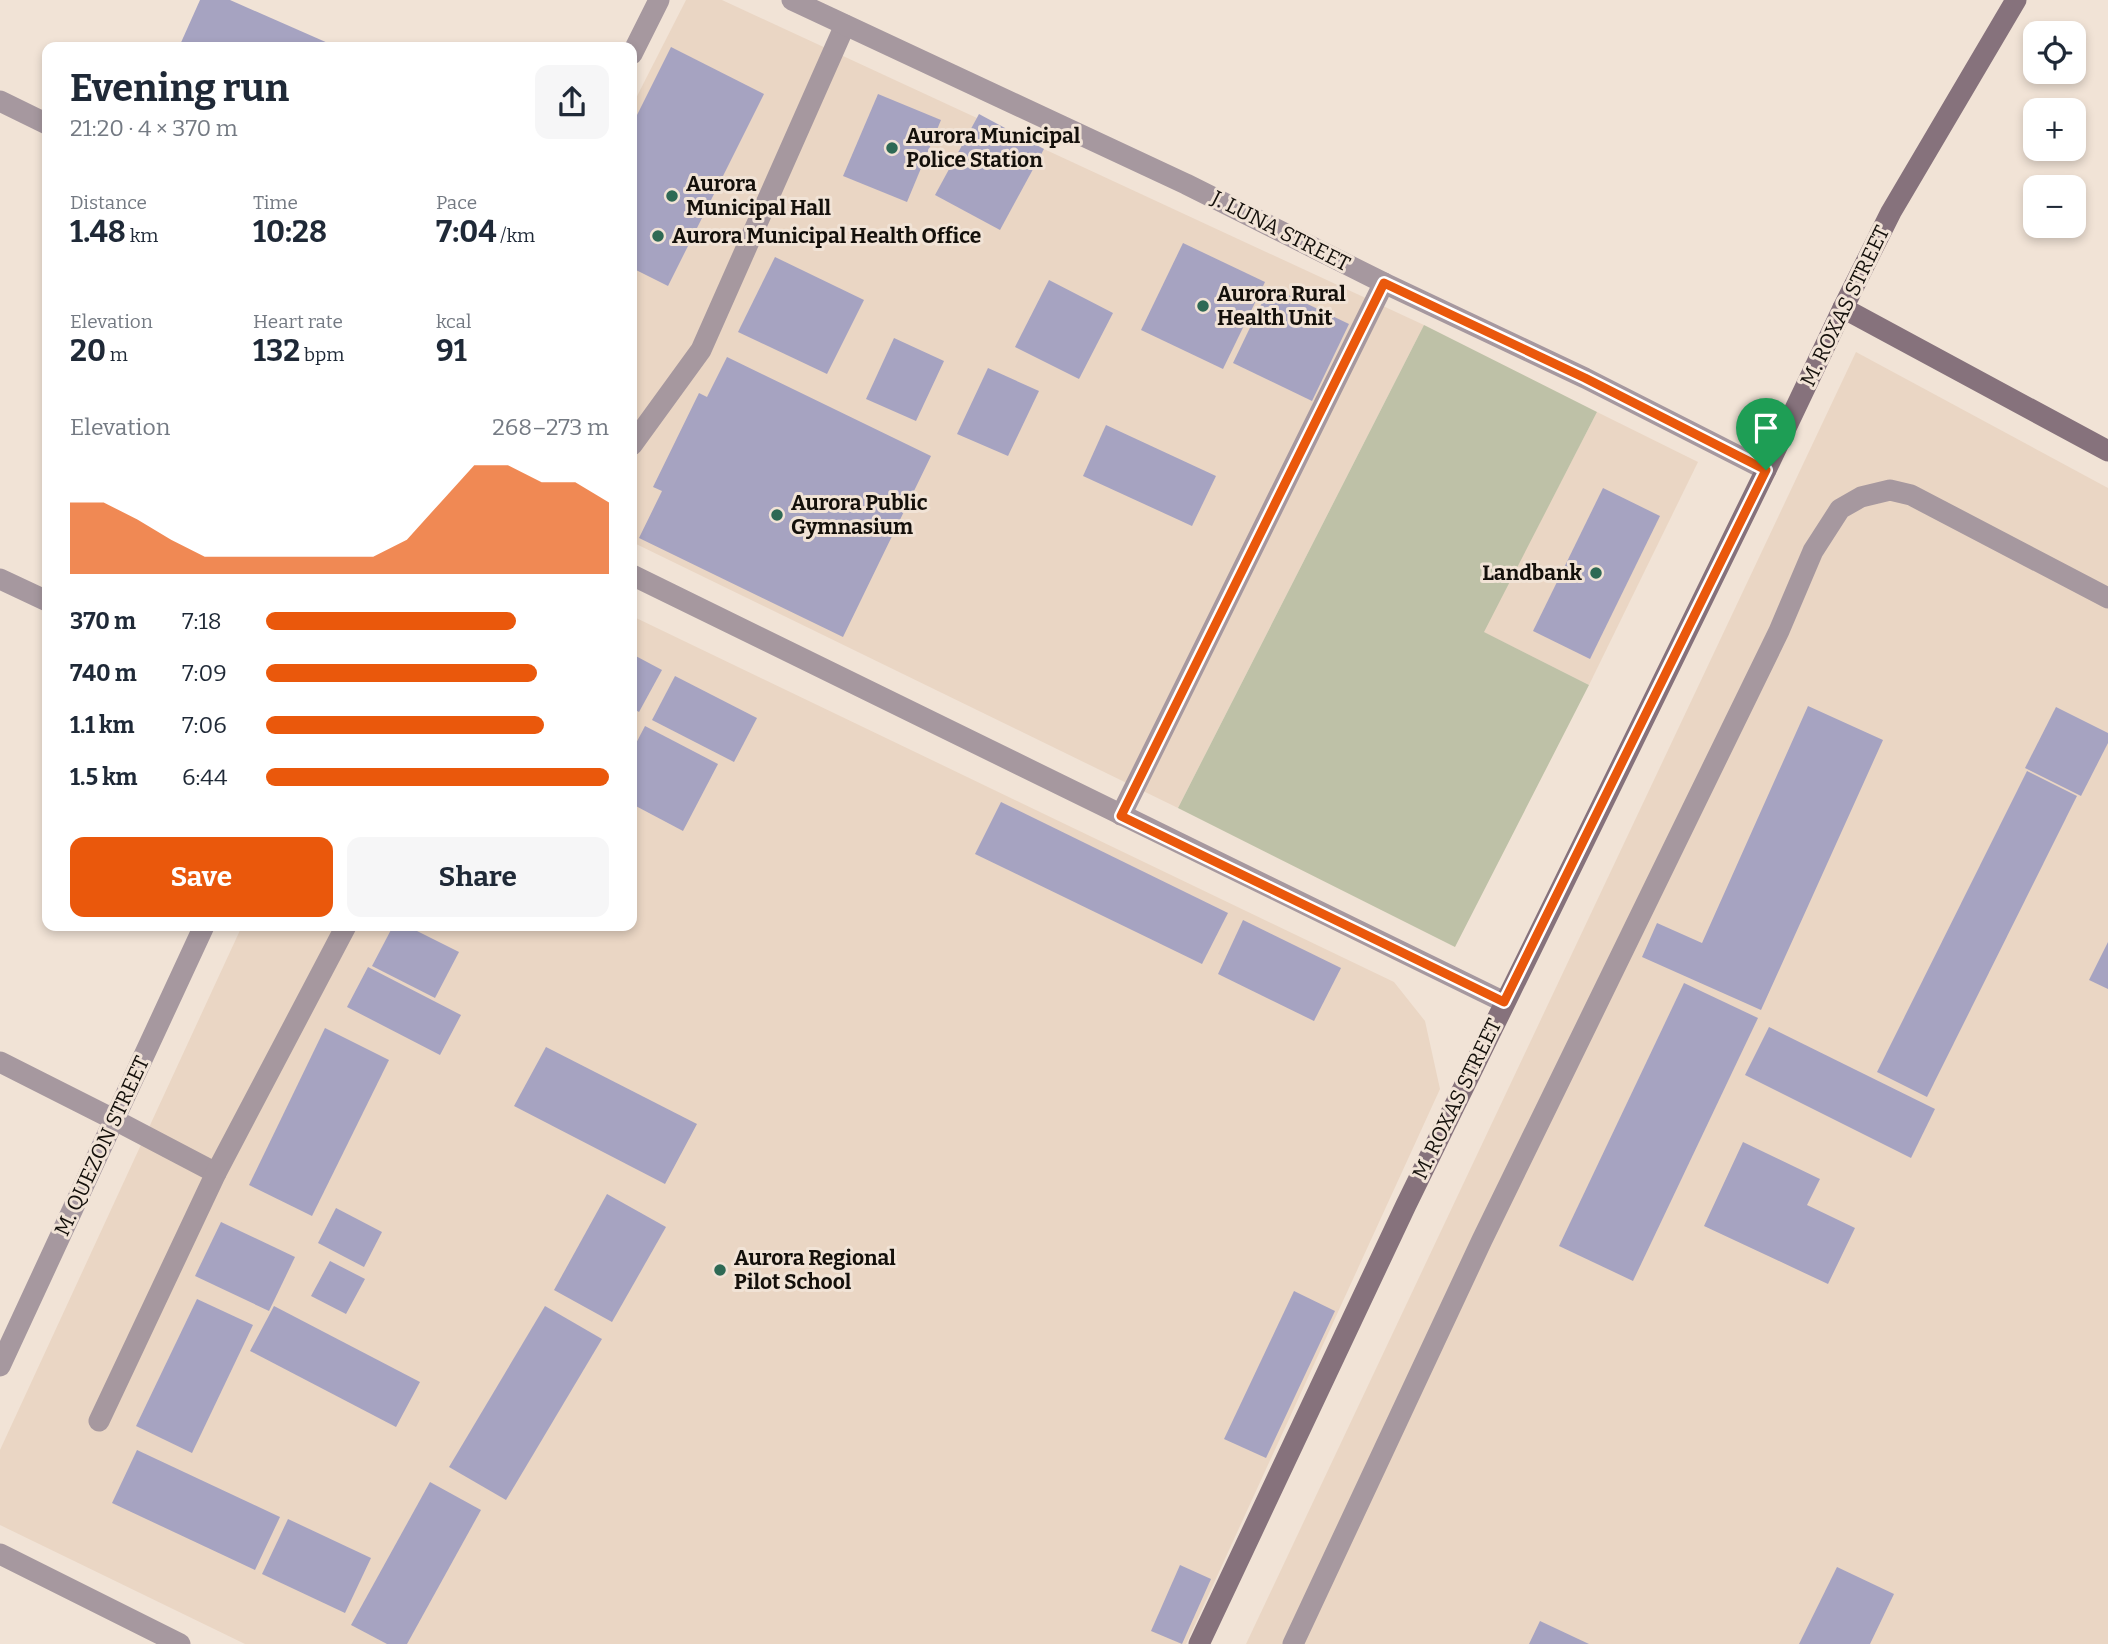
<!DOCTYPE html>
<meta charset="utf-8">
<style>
body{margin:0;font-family:Bitter,serif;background:#f6f6f7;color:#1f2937;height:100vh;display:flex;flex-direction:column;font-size:26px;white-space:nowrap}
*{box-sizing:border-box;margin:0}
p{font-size:23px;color:#747a83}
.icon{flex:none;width:38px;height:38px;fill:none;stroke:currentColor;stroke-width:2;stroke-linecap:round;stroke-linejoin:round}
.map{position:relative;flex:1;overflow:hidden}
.side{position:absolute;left:42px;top:42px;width:595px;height:889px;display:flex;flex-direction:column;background:#fff;border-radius:14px;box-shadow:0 4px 10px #0003}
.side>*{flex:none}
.controls{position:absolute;left:2023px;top:21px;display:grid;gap:14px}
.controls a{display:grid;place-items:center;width:63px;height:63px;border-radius:14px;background:#fff;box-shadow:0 4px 10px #0003;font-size:35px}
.pin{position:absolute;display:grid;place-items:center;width:60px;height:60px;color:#fff;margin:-72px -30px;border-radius:50% 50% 50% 0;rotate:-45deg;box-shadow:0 0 7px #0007}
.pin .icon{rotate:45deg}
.round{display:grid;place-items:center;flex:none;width:74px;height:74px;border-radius:14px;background:#f6f6f7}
.headline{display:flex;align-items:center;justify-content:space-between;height:119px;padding:0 28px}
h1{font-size:38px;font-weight:700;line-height:52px}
.figures{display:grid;grid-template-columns:repeat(3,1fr);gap:10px;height:119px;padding:7px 28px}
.figures div{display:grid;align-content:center}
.figures b{font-size:30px;font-weight:700}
.figures small{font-size:19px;font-weight:400}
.figures p{font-size:19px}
.chart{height:196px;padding:14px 28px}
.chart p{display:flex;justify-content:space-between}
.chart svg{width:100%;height:126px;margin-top:7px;fill:#ea580c;opacity:.7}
.primary-button{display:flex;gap:14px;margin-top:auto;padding:14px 28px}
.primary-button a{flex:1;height:80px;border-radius:14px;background:#ea580c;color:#fff;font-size:28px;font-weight:700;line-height:80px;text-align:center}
.primary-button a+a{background:#f6f6f7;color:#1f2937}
ul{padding:0 28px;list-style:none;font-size:23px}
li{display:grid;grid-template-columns:112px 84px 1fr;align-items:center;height:52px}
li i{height:18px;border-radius:9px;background:#ea580c}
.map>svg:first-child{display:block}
.built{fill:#ead6c4}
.green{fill:#bec1a7}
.building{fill:#a6a3c1}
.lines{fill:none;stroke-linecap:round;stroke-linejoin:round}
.lane{stroke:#a6989f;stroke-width:21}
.street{stroke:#a6989f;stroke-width:21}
.secondary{stroke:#86727c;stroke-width:21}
.route-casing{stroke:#fff;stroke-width:14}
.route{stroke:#ea580c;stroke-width:9}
.poi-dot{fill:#2e6954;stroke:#f1e3d6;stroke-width:2.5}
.labels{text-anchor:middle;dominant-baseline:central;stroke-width:6;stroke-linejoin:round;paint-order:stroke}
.poi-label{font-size:21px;font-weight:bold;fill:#14100b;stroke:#f1e3d6;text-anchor:start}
.street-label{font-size:21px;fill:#14100b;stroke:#f1e3d6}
</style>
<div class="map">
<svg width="2108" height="1644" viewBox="0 0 2108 1644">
<rect width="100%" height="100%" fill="#f1e3d6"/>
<!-- built -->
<g class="built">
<polygon points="686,0 722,0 1424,325 1178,808 632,542 632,106"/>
<polygon points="1856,352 2108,488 2108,1644 1246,1644"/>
<polygon points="1597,412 1698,462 1589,685 1483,632"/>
<polygon points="632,616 1394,982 1425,1021 1440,1089 1186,1644 245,1644 0,1525 0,1450 242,926 632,926"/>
</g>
<!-- green -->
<polygon class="green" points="1424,325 1597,412 1484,632 1589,685 1455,947 1178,808"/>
<!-- building -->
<g class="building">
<polygon points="200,0 230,0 337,47 179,47"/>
<polygon points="671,47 764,94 668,286 632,268 632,125"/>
<polygon points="878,94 941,120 907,202 843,176"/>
<polygon points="979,114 1044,149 1000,230 935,195"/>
<polygon points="1183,243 1265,282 1223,369 1141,330"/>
<polygon points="775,257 864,300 827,374 738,332"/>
<polygon points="1049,280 1113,313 1079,379 1015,347"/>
<polygon points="1270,286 1349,324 1312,401 1233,363"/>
<polygon points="894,338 944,361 916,421 866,399"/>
<polygon points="727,357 931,456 843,637 639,538 662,491 653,487 699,393 707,397"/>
<polygon points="988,368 1039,391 1008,456 957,434"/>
<polygon points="1106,425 1216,476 1192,526 1083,476"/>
<polygon points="1603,488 1660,516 1590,659 1533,631"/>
<polygon points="632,654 662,670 639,712 632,708"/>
<polygon points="675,676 757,718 734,762 652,720"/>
<polygon points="1808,706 1883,740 1761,1010 1642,957 1657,923 1702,943"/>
<polygon points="2056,707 2108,733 2108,743 2081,796 2025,768"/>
<polygon points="645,726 718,764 683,831 632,804 632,751"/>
<polygon points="2027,771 2077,796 1927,1097 1877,1072"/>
<polygon points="1001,802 1228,913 1202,964 975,854"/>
<polygon points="1243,920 1341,968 1314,1021 1218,974"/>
<polygon points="393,926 407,926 459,952 435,998 372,966"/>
<polygon points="2108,942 2108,989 2089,980"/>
<polygon points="368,967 461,1015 440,1055 347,1007"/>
<polygon points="1684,983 1758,1018 1633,1281 1559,1246"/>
<polygon points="1769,1027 1935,1109 1911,1158 1745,1075"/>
<polygon points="325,1028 389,1060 312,1216 249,1185"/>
<polygon points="546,1047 697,1124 665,1184 514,1106"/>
<polygon points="1743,1142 1820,1179 1807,1205 1855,1228 1828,1284 1704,1226"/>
<polygon points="607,1194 666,1227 612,1322 554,1290"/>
<polygon points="336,1208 382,1232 364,1267 318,1243"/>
<polygon points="221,1222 295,1257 269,1311 195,1276"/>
<polygon points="330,1261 365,1279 346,1314 311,1296"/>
<polygon points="1294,1291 1335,1311 1266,1458 1224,1439"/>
<polygon points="197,1299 253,1325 192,1453 136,1426"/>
<polygon points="274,1306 420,1382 396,1427 250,1351"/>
<polygon points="545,1306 602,1339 506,1500 449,1467"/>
<polygon points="137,1450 280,1517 255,1570 112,1503"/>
<polygon points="430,1482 481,1510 407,1644 387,1644 351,1625"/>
<polygon points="288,1519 371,1558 345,1613 262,1574"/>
<polygon points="1180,1565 1211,1579 1182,1644 1151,1631"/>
<polygon points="1837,1567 1894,1594 1870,1644 1799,1644"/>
<polygon points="1540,1621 1589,1644 1529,1644"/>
</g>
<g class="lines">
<!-- lane -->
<g class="lane">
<polyline points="632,445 701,350 845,25"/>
<polyline points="1121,815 1384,283"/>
<polyline points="115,1120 216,1173"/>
<polyline points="99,1421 216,1173 346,926"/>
<polyline points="1293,1644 1482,1240 1779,631 1813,551 1840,509 1861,497 1890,490 1911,495 2108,598"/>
</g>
<!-- street -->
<g class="street">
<polyline points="792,0 1186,184 1384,283 1585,378 1766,470"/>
<polyline points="632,54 659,0"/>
<polyline points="0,101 47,124"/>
<polyline points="632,575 1504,1002"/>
<polyline points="0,579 47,601"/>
<polyline points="0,1062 115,1120"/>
<polyline points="0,1366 204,926"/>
<polyline points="0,1554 180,1644"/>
</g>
<!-- secondary -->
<g class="secondary">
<polyline points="1843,308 2108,451"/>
<polyline points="1199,1644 1406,1205 1766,470 1843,308 1891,212 2016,0"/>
</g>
</g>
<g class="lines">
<defs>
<polygon id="route" points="1384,283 1585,378 1766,470 1504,1002 1121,816"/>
</defs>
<!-- route casing -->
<use href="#route" class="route-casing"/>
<!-- route -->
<use href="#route" class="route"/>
</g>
<!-- markers -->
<g class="poi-dot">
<circle cx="892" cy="148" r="7"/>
<circle cx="672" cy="196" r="7"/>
<circle cx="658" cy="236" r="7"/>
<circle cx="1203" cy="306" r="7"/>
<circle cx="777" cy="515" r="7"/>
<circle cx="1596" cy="573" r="7"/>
<circle cx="720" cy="1270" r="7"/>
</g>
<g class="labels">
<!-- poi labels -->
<g class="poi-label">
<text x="906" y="136">Aurora Municipal<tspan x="906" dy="24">Police Station</tspan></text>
<text x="686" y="184">Aurora<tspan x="686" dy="24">Municipal Hall</tspan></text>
<text x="672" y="236">Aurora Municipal Health Office</text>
<text x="1217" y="294">Aurora Rural<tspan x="1217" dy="24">Health Unit</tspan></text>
<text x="791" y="503">Aurora Public<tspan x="791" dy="24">Gymnasium</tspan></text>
<text x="1582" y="573" text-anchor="end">Landbank</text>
<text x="734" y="1258">Aurora Regional<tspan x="734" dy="24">Pilot School</tspan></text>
</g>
<!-- street labels -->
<g class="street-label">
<text transform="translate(1281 231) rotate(27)">J. LUNA STREET</text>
<text transform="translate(1845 306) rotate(-64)">M. ROXAS STREET</text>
<text transform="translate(1457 1099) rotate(-64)">M. ROXAS STREET</text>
<text transform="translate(102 1146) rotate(-65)">M. QUEZON STREET</text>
</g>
</g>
</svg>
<div class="controls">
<a><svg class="icon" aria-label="locate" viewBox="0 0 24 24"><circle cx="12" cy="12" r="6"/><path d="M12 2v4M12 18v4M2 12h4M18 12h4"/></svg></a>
<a>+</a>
<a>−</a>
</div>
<div class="pin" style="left:1766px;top:470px;background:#1e9e55"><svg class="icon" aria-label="arrive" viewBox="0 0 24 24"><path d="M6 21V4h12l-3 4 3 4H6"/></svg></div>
<section class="side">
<div class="headline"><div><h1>Evening run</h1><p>21:20 · 4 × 370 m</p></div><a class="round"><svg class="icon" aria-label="share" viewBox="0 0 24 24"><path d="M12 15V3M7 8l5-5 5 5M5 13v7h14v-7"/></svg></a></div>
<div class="figures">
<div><p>Distance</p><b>1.48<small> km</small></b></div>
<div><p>Time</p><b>10:28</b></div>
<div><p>Pace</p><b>7:04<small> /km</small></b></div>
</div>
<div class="figures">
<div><p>Elevation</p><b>20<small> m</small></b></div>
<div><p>Heart rate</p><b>132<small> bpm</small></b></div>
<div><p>kcal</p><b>91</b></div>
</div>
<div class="chart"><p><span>Elevation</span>268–273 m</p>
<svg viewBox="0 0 160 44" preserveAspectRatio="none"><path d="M0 44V19L10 19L20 25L30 32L40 38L50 38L60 38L70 38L80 38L90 38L100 32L110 19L120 6L130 6L140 12L150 12L160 19V44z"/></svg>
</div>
<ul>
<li><b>370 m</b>7:18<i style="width:73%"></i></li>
<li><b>740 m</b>7:09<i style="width:79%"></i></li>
<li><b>1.1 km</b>7:06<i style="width:81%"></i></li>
<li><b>1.5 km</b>6:44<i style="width:100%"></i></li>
</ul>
<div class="primary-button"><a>Save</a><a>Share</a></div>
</section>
</div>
